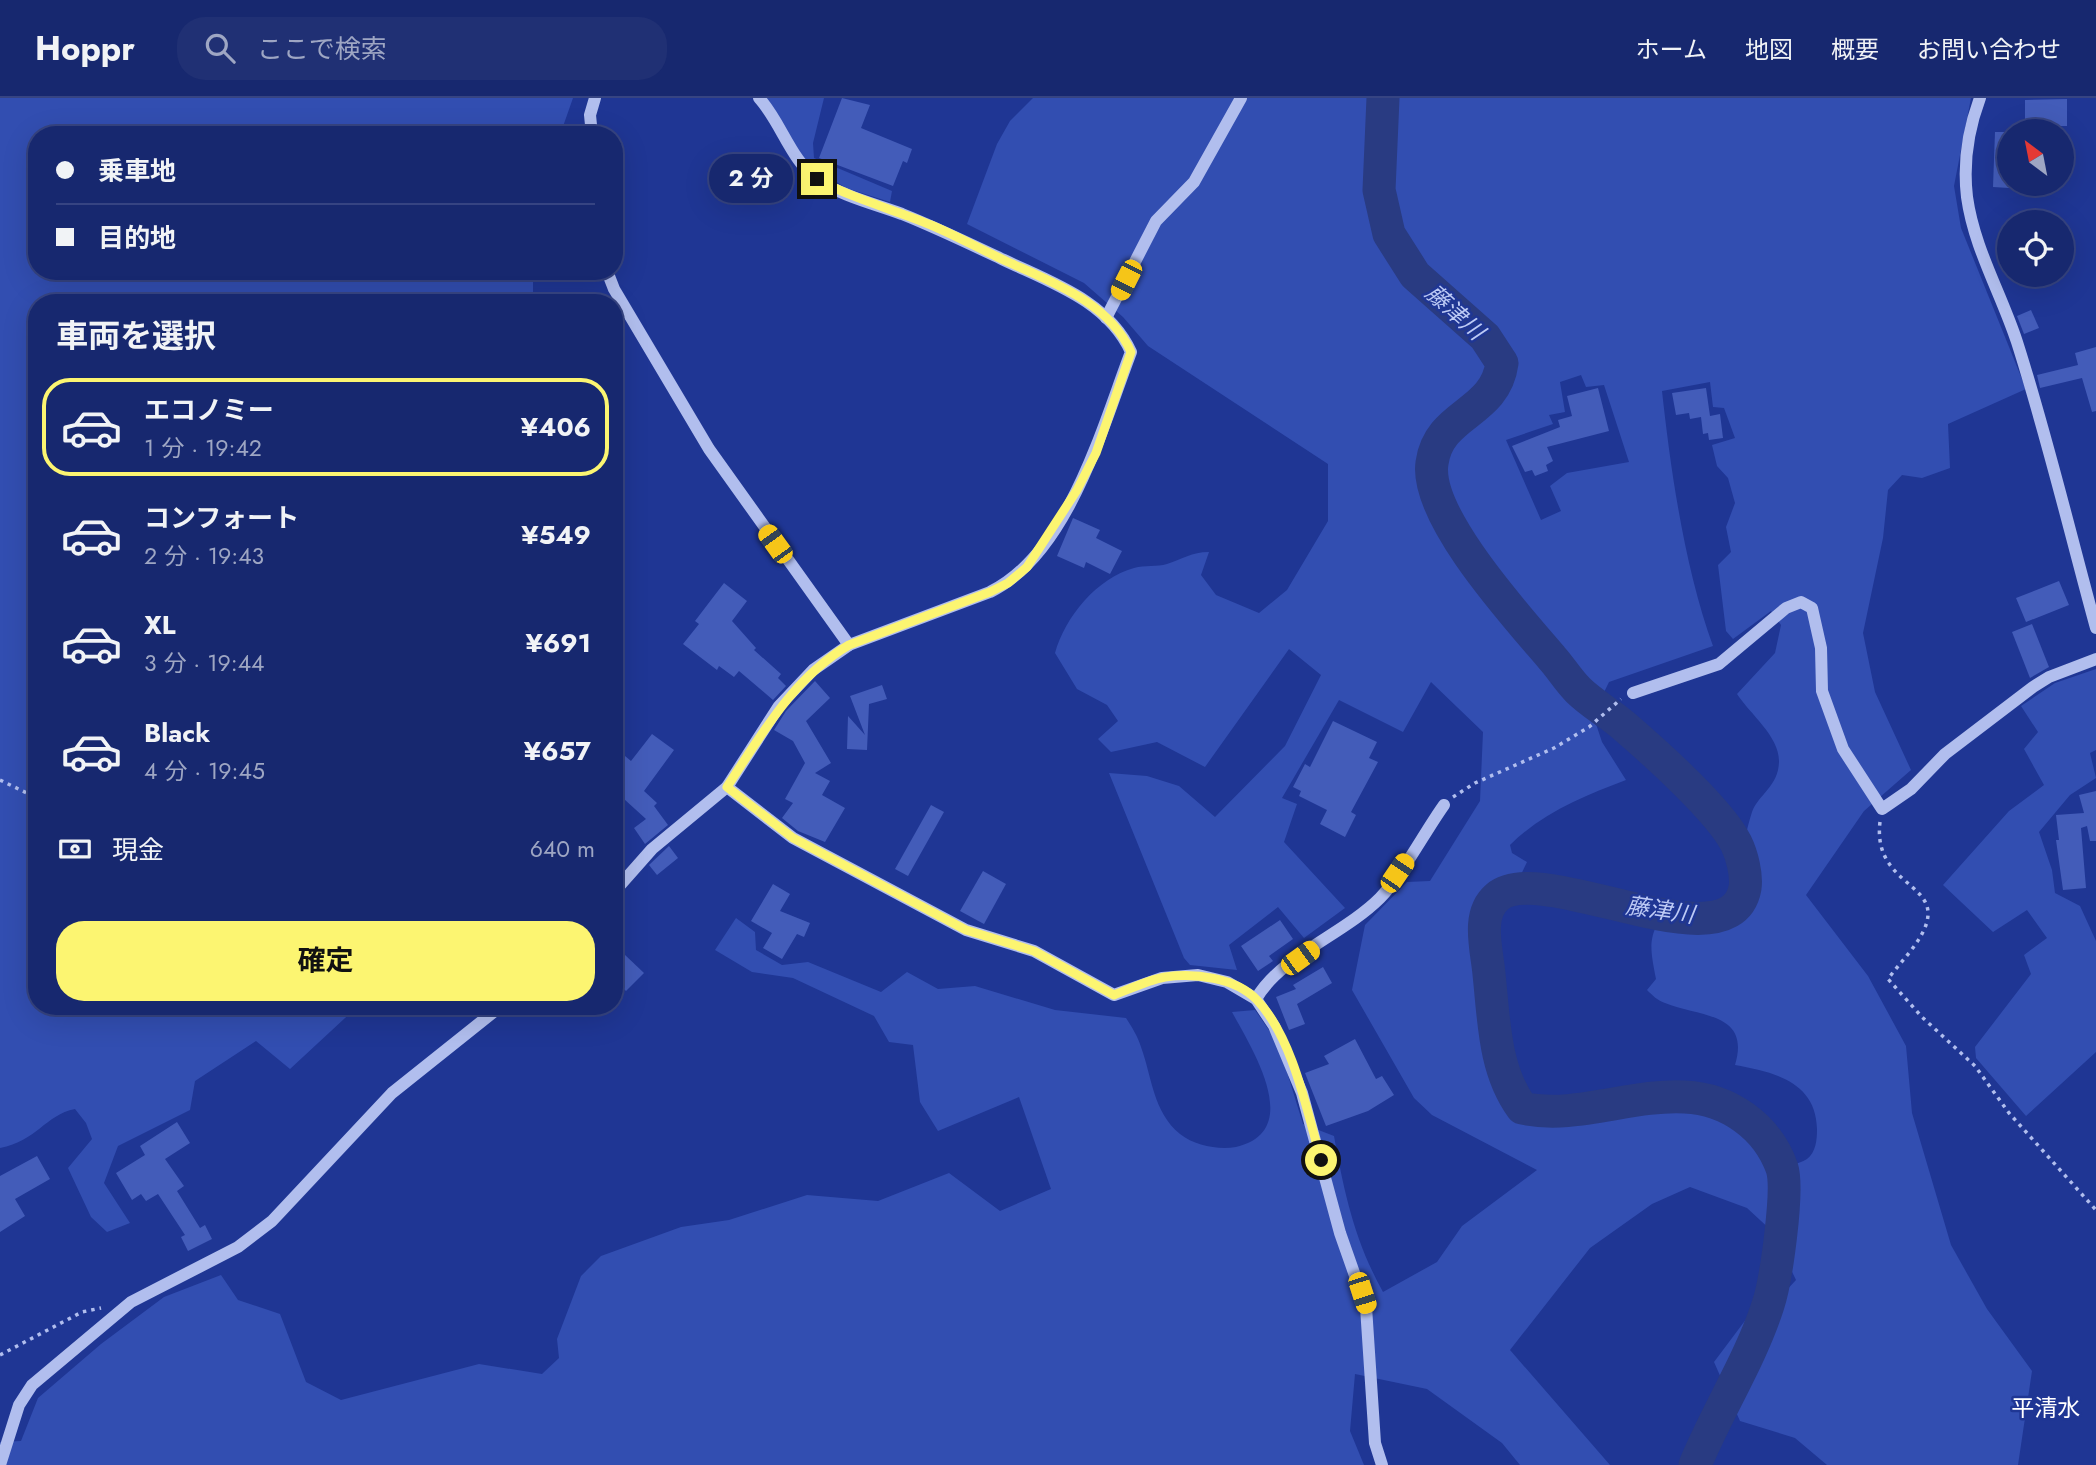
<!DOCTYPE html>
<html lang="ja">
<meta charset="utf-8">
<style>
body{margin:0;font-family:Jost,"Noto Sans JP",sans-serif;background:#203074;color:#f1f3f6;height:100vh;display:flex;flex-direction:column;font-size:26px;white-space:nowrap}
*{box-sizing:border-box;margin:0}
p{font-size:23px;color:#9ea6c3}
.icon{flex:none;width:38px;height:38px;fill:none;stroke:currentColor;stroke-width:2;stroke-linecap:round;stroke-linejoin:round}
.map{position:relative;flex:1;overflow:hidden}
.details{position:absolute;left:28px;top:196px;width:595px;height:721px;display:flex;flex-direction:column;background:#17286f;border-radius:28px;box-shadow:0 7px 28px #0002,0 0 0 2px #364482}
.details>*{flex:none}
.banner{position:absolute;left:28px;top:28px;width:595px;height:154px;border-radius:28px;box-shadow:0 7px 28px #0002,0 0 0 2px #364482;display:grid;align-content:center;height:154px;padding:0 28px;background:#17286f}
.needle{width:46px;rotate:328deg}
.fabs{position:absolute;left:1997px;top:21px;display:grid;gap:14px}
.fabs a{display:grid;place-items:center;width:77px;height:77px;border-radius:50%;background:#17286f;box-shadow:0 7px 28px #0002,0 0 0 2px #364482;font-size:35px}
.end{position:absolute;width:32px;height:32px;margin:-16px;border:9px solid #fcf571;background:#111;box-shadow:0 0 0 4px #111}
.from{border-radius:50%}
.bubble{position:absolute;height:49px;border-radius:24px;background:#17286f;box-shadow:0 7px 28px #0002,0 0 0 2px #364482;font-size:23px;font-weight:700;line-height:49px;text-align:center}
.car{position:absolute;width:21px;height:42px;margin:-21px -10px;border-radius:9px;box-shadow:0 0 5px 2px #0007;background:linear-gradient(#f5c518 24%,#345 0 40%,#f5c518 0 76%,#345 0 86%,#f5c518 0)}
.banner b{display:flex;align-items:center;gap:24px;height:66px;font-size:26px}
.banner b+b{border-top:2px solid #364482}
.banner i{width:18px;height:18px;background:#f1f3f6}
ul{padding:0;list-style:none}
li{display:flex;align-items:center;gap:21px;height:98px;margin:0 14px 10px;padding:0 14px;border:4px solid transparent;border-radius:28px}
li div{flex:1}
li b{display:block;font-size:26px}
li em{font-style:normal;font-weight:700}
li.selected{border-color:#fcf571}
li>.icon{width:63px;height:63px;stroke-width:1.5}
h2{padding:0 28px;font-size:32px;line-height:84px}
.pay{display:flex;align-items:center;gap:18px;height:77px;padding:0 28px;font-size:26px}
.pay p{margin-inline-start:auto}
.button{display:flex;gap:14px;margin-top:auto;padding:14px 28px}
.button a{flex:1;height:80px;border-radius:28px;background:#fcf571;color:#111;font-size:28px;font-weight:700;line-height:80px;text-align:center}
header{display:flex;align-items:center;gap:42px;box-sizing:border-box;height:98px;padding:0 35px;background:#17286f;border-bottom:2px solid #364482}
header strong{font-size:33px}
nav{display:flex;gap:38px;margin-inline-start:auto;font-size:24px}
.search{width:490px;height:63px;background:#203074;display:flex;align-items:center;gap:18px;box-sizing:border-box;padding:0 24px;border-radius:28px;color:#9ea6c3;font-size:26px}
.map>svg:first-child{display:block}
.green{fill:#324eb1;fill-rule:evenodd}
.lines{fill:none;stroke-linecap:round;stroke-linejoin:round}
.river{stroke:#293b82;stroke-width:33}
.building{fill:#435cb9}
.path{stroke:#b1beee;stroke-width:3.5;stroke-dasharray:3.5 5;stroke-linecap:butt}
.minor{stroke:#b1beee;stroke-width:12}
.route{stroke:#fcf571;stroke-width:9}
.labels{text-anchor:middle;dominant-baseline:central;stroke-width:5;stroke-linejoin:round;paint-order:stroke}
.water-label{font-size:23px;font-style:italic;fill:#bdcaf5;stroke:#1f3694}
.neighbourhood-label{font-size:23px;fill:#fff;stroke:#1f3694}
</style>
<header>
<strong>Hoppr</strong>
<div class="search"><svg class="icon" aria-label="search" viewBox="0 0 24 24"><circle cx="10" cy="10" r="6"/><path d="M15 15l6 6"/></svg>ここで検索</div>
<nav><a>ホーム</a><a>地図</a><a>概要</a><a>お問い合わせ</a></nav>
</header>
<div class="map">
<svg width="2096" height="1367" viewBox="0 0 2096 1367">
<rect width="100%" height="100%" fill="#1f3694"/>
<g class="green">
<path d="M 0,0 L 573,0 L 560,37 L 37,37 L 37,173 L 533,174 L 533,205 L 37,205 L 37,908 L 358,908 L 290,971 L 256,943 L 195,983 L 190,1012 L 118,1048 L 104,1085 L 130,1125 L 107,1134 L 91,1119 L 68,1070 L 92,1041 L 86,1025 L 75,1011 C 45,1017 37,1043 0,1050 Z"/>
<path d="M 764,0 L 824,0 L 813,45 L 814,60 L 892,93 L 890,104 L 846,90 L 807,65 Z"/>
<path d="M 1033,0 L 1971,0 L 1954,88 L 1961,130 L 2026,291 L 1948,326 L 1950,370 L 1922,380 L 1902,377 L 1888,392 L 1883,440 L 1863,535 L 1875,594 L 1911,672 L 1864,713 L 1806,797 L 1868,878 L 1906,948 L 1912,1015 L 1951,1147 L 1987,1211 L 2032,1273 L 2018,1367 L 1827,1367 L 1795,1340 L 1740,1323 L 1714,1264 L 1750,1216 L 1783,1196 L 1796,1182 L 1773,1134 L 1747,1110 L 1690,1089 L 1652,1106 L 1590,1150 L 1510,1252 L 1610,1367 L 1520,1367 L 1502,1345 L 1427,1291 L 1355,1276 L 1350,1333 L 1364,1367 L 0,1367 L 0,1344 L 21,1343 L 38,1300 L 101,1246 L 164,1199 L 221,1177 L 238,1202 L 280,1216 L 306,1284 L 341,1302 L 479,1266 L 542,1276 L 559,1260 L 557,1241 L 581,1178 L 601,1158 L 681,1129 L 729,1122 L 807,1097 L 878,1103 L 949,1075 L 1000,1113 L 1051,1091 L 1019,999 L 938,1033 L 920,1004 L 913,947 L 889,944 L 874,918 L 793,880 L 752,874 L 715,852 L 736,820 L 755,834 L 756,852 L 782,867 L 808,864 L 881,894 L 907,874 L 938,891 L 975,888 L 1055,912 L 1126,920 C 1132,929 1138,939 1141,949 C 1152,979 1153,1014 1180,1036 C 1195,1048 1219,1052 1236,1049 C 1305,1033 1252,951 1232,914 L 1255,912 L 1278,945 L 1303,1026 L 1334,1038 C 1344,1094 1355,1144 1383,1194 L 1437,1164 L 1462,1128 L 1537,1072 L 1432,1017 L 1414,1000 L 1352,892 L 1365,827 L 1407,784 L 1430,783 L 1480,703 L 1483,634 L 1431,584 L 1403,634 L 1339,602 L 1282,700 L 1297,706 L 1284,744 L 1345,810 L 1304,840 L 1278,809 L 1229,847 L 1237,872 L 1190,867 L 1184,860 L 1109,675 L 1147,678 L 1179,688 L 1215,719 L 1285,648 L 1321,577 L 1289,551 L 1205,669 L 1157,644 L 1111,654 L 1098,641 L 1118,623 L 1107,607 L 1077,591 L 1055,555 C 1065,519 1097,480 1134,470 C 1145,467 1157,469 1167,466 C 1183,461 1191,454 1209,454 L 1201,477 L 1216,497 L 1259,515 L 1287,492 L 1328,423 L 1328,366 L 1148,248 L 1123,219 L 1084,185 L 967,126 L 997,46 L 1010,23 ZM 1581,277 L 1586,289 L 1604,287 L 1629,364 L 1567,375 L 1550,388 L 1561,413 L 1541,422 L 1506,342 L 1553,326 L 1549,317 L 1565,314 L 1560,284 ZM 1710,284 L 1713,309 L 1724,310 L 1735,340 L 1712,347 L 1717,368 L 1728,380 L 1735,405 L 1726,429 L 1731,454 L 1718,467 L 1726,533 L 1733,541 L 1771,513 L 1781,527 L 1775,555 L 1737,596 C 1750,616 1779,638 1779,663 C 1779,688 1758,697 1752,714 C 1731,778 1757,810 1668,807 C 1648,839 1649,845 1656,881 L 1647,892 C 1652,897 1658,903 1665,905 C 1699,919 1751,914 1735,967 C 1773,974 1816,983 1817,1031 C 1817,1042 1816,1054 1807,1061 C 1797,1067 1787,1067 1777,1073 C 1768,1055 1757,1030 1739,1020 C 1689,990 1593,1014 1536,1021 C 1517,1012 1508,1002 1499,983 C 1490,965 1476,831 1482,811 C 1487,793 1502,787 1518,783 L 1527,764 L 1512,755 L 1510,747 C 1542,715 1584,698 1626,682 L 1602,644 L 1593,617 L 1609,584 L 1713,548 C 1685,471 1671,375 1662,293 Z"/>
<path d="M 2096,571 L 2096,652 L 2090,655 L 2096,680 L 2070,697 L 2039,734 L 2052,772 L 2055,795 L 2080,808 L 2096,843 L 2096,954 L 2026,1018 L 1976,960 L 1975,949 L 2031,876 L 2024,857 L 2047,840 L 2027,812 L 1993,834 L 1943,787 L 2009,713 L 2044,687 L 2024,651 L 2038,634 L 2021,608 L 2055,585 Z"/>
</g>
<g class="lines">
<path class="river" d="M 1383,0 L 1379,92 L 1389,136 L 1415,177 L 1485,239 L 1502,265 C 1495,317 1439,314 1432,365 C 1424,418 1519,521 1552,560 C 1561,570 1568,582 1578,592 C 1591,605 1609,615 1624,628 C 1653,653 1719,712 1736,745 C 1742,757 1747,777 1745,790 C 1730,871 1541,760 1497,799 C 1476,817 1487,852 1489,876 C 1494,922 1494,972 1522,1010 C 1575,1022 1630,996 1685,999 C 1728,1001 1767,1028 1782,1070 C 1789,1092 1776,1183 1768,1207 C 1750,1263 1717,1313 1695,1367"/>
</g>
<g class="building">
<path d="M 842,0 L 870,7 L 861,30 L 912,51 L 907,65 L 903,63 L 893,88 L 819,60 Z"/>
<path d="M 2067,1 L 2067,28 L 2025,28 L 2025,2 Z"/>
<path d="M 1995,34 L 2009,34 L 2009,90 L 1993,89 Z"/>
<path d="M 2031,212 L 2039,230 L 2024,236 L 2017,218 Z"/>
<path d="M 2096,249 L 2096,313 L 2092,314 L 2082,280 L 2040,290 L 2037,277 L 2078,267 L 2075,255 Z"/>
<path d="M 1598,290 L 1609,333 L 1547,349 L 1553,363 L 1546,367 L 1548,373 L 1535,378 L 1532,372 L 1525,374 L 1512,348 L 1560,329 L 1558,322 L 1572,318 L 1567,298 Z"/>
<path d="M 1706,290 L 1710,318 L 1720,316 L 1723,340 L 1709,342 L 1708,335 L 1703,336 L 1701,319 L 1690,321 L 1689,315 L 1676,317 L 1672,295 Z"/>
<path d="M 1073,420 L 1100,432 L 1096,440 L 1122,453 L 1110,476 L 1086,464 L 1084,470 L 1057,458 Z"/>
<path d="M 2059,483 L 2069,507 L 2026,524 L 2016,500 Z"/>
<path d="M 724,485 L 747,503 L 732,523 L 756,550 L 754,552 L 781,576 L 778,580 L 786,588 L 773,602 L 739,573 L 734,579 L 719,568 L 717,572 L 683,546 L 699,526 L 695,523 Z"/>
<path d="M 2032,526 L 2049,569 L 2030,580 L 2012,534 Z"/>
<path d="M 815,583 L 830,600 L 806,623 L 831,665 L 815,675 L 830,683 L 822,697 L 845,710 L 825,744 L 798,733 L 782,720 L 793,705 L 785,701 L 805,665 L 793,643 L 774,632 L 786,613 Z"/>
<path d="M 882,587 L 887,601 L 869,606 L 867,652 L 847,651 L 848,618 L 865,637 L 850,598 Z"/>
<path d="M 1333,623 L 1377,644 L 1369,660 L 1378,664 L 1351,714 L 1356,717 L 1345,739 L 1320,726 L 1327,712 L 1299,698 L 1301,693 L 1293,689 L 1305,666 L 1310,669 Z"/>
<path d="M 652,636 L 674,652 L 644,693 L 657,705 L 654,708 L 668,727 L 645,746 L 634,730 L 646,721 L 624,701 L 614,708 L 614,673 L 625,658 L 631,663 Z"/>
<path d="M 2096,693 L 2096,743 L 2090,743 L 2087,728 L 2081,730 L 2086,790 L 2063,792 L 2056,742 L 2059,742 L 2056,717 L 2084,715 L 2079,697 Z"/>
<path d="M 931,707 L 944,714 L 908,778 L 895,771 Z"/>
<path d="M 669,748 L 678,760 L 657,777 L 649,767 Z"/>
<path d="M 983,773 L 1006,786 L 984,826 L 960,813 Z"/>
<path d="M 773,786 L 790,796 L 780,813 L 810,825 L 804,839 L 797,836 L 782,861 L 763,850 L 772,835 L 751,823 Z"/>
<path d="M 1280,822 L 1293,841 L 1269,858 L 1273,863 L 1258,873 L 1241,848 Z"/>
<path d="M 624,856 L 644,875 L 626,893 L 614,881 L 614,865 Z"/>
<path d="M 1323,869 L 1332,885 L 1297,906 L 1305,926 L 1289,932 L 1276,899 L 1296,891 L 1293,887 Z"/>
<path d="M 1355,941 L 1376,981 L 1382,978 L 1394,997 L 1368,1013 L 1326,1028 L 1305,975 L 1329,966 L 1324,958 Z"/>
<path d="M 177,1024 L 190,1045 L 165,1061 L 184,1088 L 177,1093 L 200,1130 L 205,1127 L 212,1141 L 188,1153 L 181,1139 L 185,1137 L 158,1096 L 146,1103 L 141,1096 L 132,1102 L 116,1075 L 145,1057 L 140,1048 Z"/>
<path d="M 37,1058 L 50,1081 L 15,1101 L 25,1118 L 0,1134 L 0,1078 Z"/>
</g>
<g class="lines">
<g class="path">
<path d="M 0,682 L 37,700"/>
<path d="M 1453,699 L 1475,685 L 1554,650 L 1589,629 L 1621,601"/>
<path d="M 1880,724 C 1873,781 1929,785 1928,816 C 1928,838 1900,864 1888,881 L 1922,919 L 1975,968 L 2009,1015 L 2096,1112"/>
<path d="M 0,1257 L 82,1214 L 101,1210"/>
</g>
<g class="minor">
<path d="M 1980,0 C 1968,32 1963,65 1967,99 C 1974,150 2001,195 2017,244 C 2047,338 2070,435 2096,530"/>
<path d="M 592,37 L 590,17 L 595,0"/>
<path d="M 607,173 L 614,191 L 709,351 L 849,547"/>
<path d="M 1106,220 L 1156,123 L 1194,84 L 1241,0"/>
<path d="M 1633,595 L 1719,566 L 1786,510 L 1801,504 L 1812,510 L 1821,550 L 1822,593 L 1843,651 L 1882,711 L 1911,691 L 1945,656 L 2033,589 L 2049,579 L 2096,561"/>
<path d="M 727,689 L 793,740 L 966,832 L 1034,853 L 1114,897 L 1162,880 L 1198,877 L 1227,884 L 1256,901 L 1274,928 L 1302,995 L 1340,1135 L 1366,1209 L 1375,1345 L 1382,1367"/>
<path d="M 614,794 L 652,751 L 727,689 L 779,608 L 813,572 L 849,547 L 990,494 C 1068,456 1102,330 1131,254 C 1108,203 1050,184 1004,162 C 970,146 937,130 902,116 C 875,106 842,98 818,82 C 791,63 781,24 759,0"/>
<path d="M 1256,901 C 1281,858 1344,836 1380,800 C 1403,776 1424,735 1444,707"/>
<path d="M 0,1367 L 19,1307 L 32,1287 L 131,1204 L 238,1149 L 272,1123 L 392,995 L 501,908"/>
</g>
</g>
<g class="lines">
<path class="route" d="M 817,81 C 853,101 893,111 931,127 C 957,138 982,152 1008,164 C 1054,185 1109,205 1131,254 L 1096,355 L 1077,392 L 1027,469 L 1008,485 L 990,494 L 849,547 C 793,580 762,636 727,689 L 793,740 L 966,832 L 1034,853 L 1114,897 C 1130,891 1148,882 1165,879 C 1194,875 1235,879 1257,902 C 1293,940 1307,1013 1321,1062"/>
</g>
<g class="labels">
<g class="water-label">
<text transform="translate(1455 214) rotate(42)">藤津川</text>
<text transform="translate(1660 812) rotate(8)">藤津川</text>
</g>
<g class="neighbourhood-label">
<text x="2046" y="1310">平清水</text>
</g>
</g>
</svg>
<div class="fabs">
<a><svg class="needle" viewBox="-14 -14 28 28"><path d="M0-13l5 13h-10z" fill="#e53935"/><path d="M0 13l5-13h-10z" fill="#9ea6c3"/></svg></a>
<a><svg class="icon" aria-label="locate" viewBox="0 0 24 24"><circle cx="12" cy="12" r="6"/><path d="M12 2v4M12 18v4M2 12h4M18 12h4"/></svg></a>
</div>
<i class="end from" style="left:1321px;top:1062px"></i>
<i class="end" style="left:817px;top:81px"></i>
<div class="bubble" style="left:709px;top:56px;width:84px">2 分</div>
<i class="car" style="left:1126px;top:182px;rotate:207deg"></i>
<i class="car" style="left:775px;top:446px;rotate:324deg"></i>
<i class="car" style="left:1397px;top:775px;rotate:34deg"></i>
<i class="car" style="left:1300px;top:860px;rotate:54deg"></i>
<i class="car" style="left:1362px;top:1195px;rotate:162deg"></i>
<div class="banner">
<b><i class="from"></i>乗車地</b>
<b><i></i>目的地</b>
</div>
<section class="details">
<h2>車両を選択</h2>
<ul>
<li class="selected"><svg class="icon" aria-label="car" viewBox="0 0 24 24"><path d="M5 17H2v-5l4-1 3-4h7l3 4 3 1v5h-3M9 17h6M6 11h13"/><circle cx="7" cy="17" r="2"/><circle cx="17" cy="17" r="2"/></svg><div><b>エコノミー</b><p>1 分 · 19:42</p></div><em>¥406</em></li>
<li><svg class="icon" aria-label="car" viewBox="0 0 24 24"><path d="M5 17H2v-5l4-1 3-4h7l3 4 3 1v5h-3M9 17h6M6 11h13"/><circle cx="7" cy="17" r="2"/><circle cx="17" cy="17" r="2"/></svg><div><b>コンフォート</b><p>2 分 · 19:43</p></div><em>¥549</em></li>
<li><svg class="icon" aria-label="car" viewBox="0 0 24 24"><path d="M5 17H2v-5l4-1 3-4h7l3 4 3 1v5h-3M9 17h6M6 11h13"/><circle cx="7" cy="17" r="2"/><circle cx="17" cy="17" r="2"/></svg><div><b>XL</b><p>3 分 · 19:44</p></div><em>¥691</em></li>
<li><svg class="icon" aria-label="car" viewBox="0 0 24 24"><path d="M5 17H2v-5l4-1 3-4h7l3 4 3 1v5h-3M9 17h6M6 11h13"/><circle cx="7" cy="17" r="2"/><circle cx="17" cy="17" r="2"/></svg><div><b>Black</b><p>4 分 · 19:45</p></div><em>¥657</em></li>
</ul>
<div class="pay"><svg class="icon" aria-label="cash" viewBox="0 0 24 24"><path d="M3 7h18v10H3z"/><circle cx="12" cy="12" r="2"/></svg>現金<p>640 m</p></div>
<div class="button"><a>確定</a></div>
</section>
</div>
